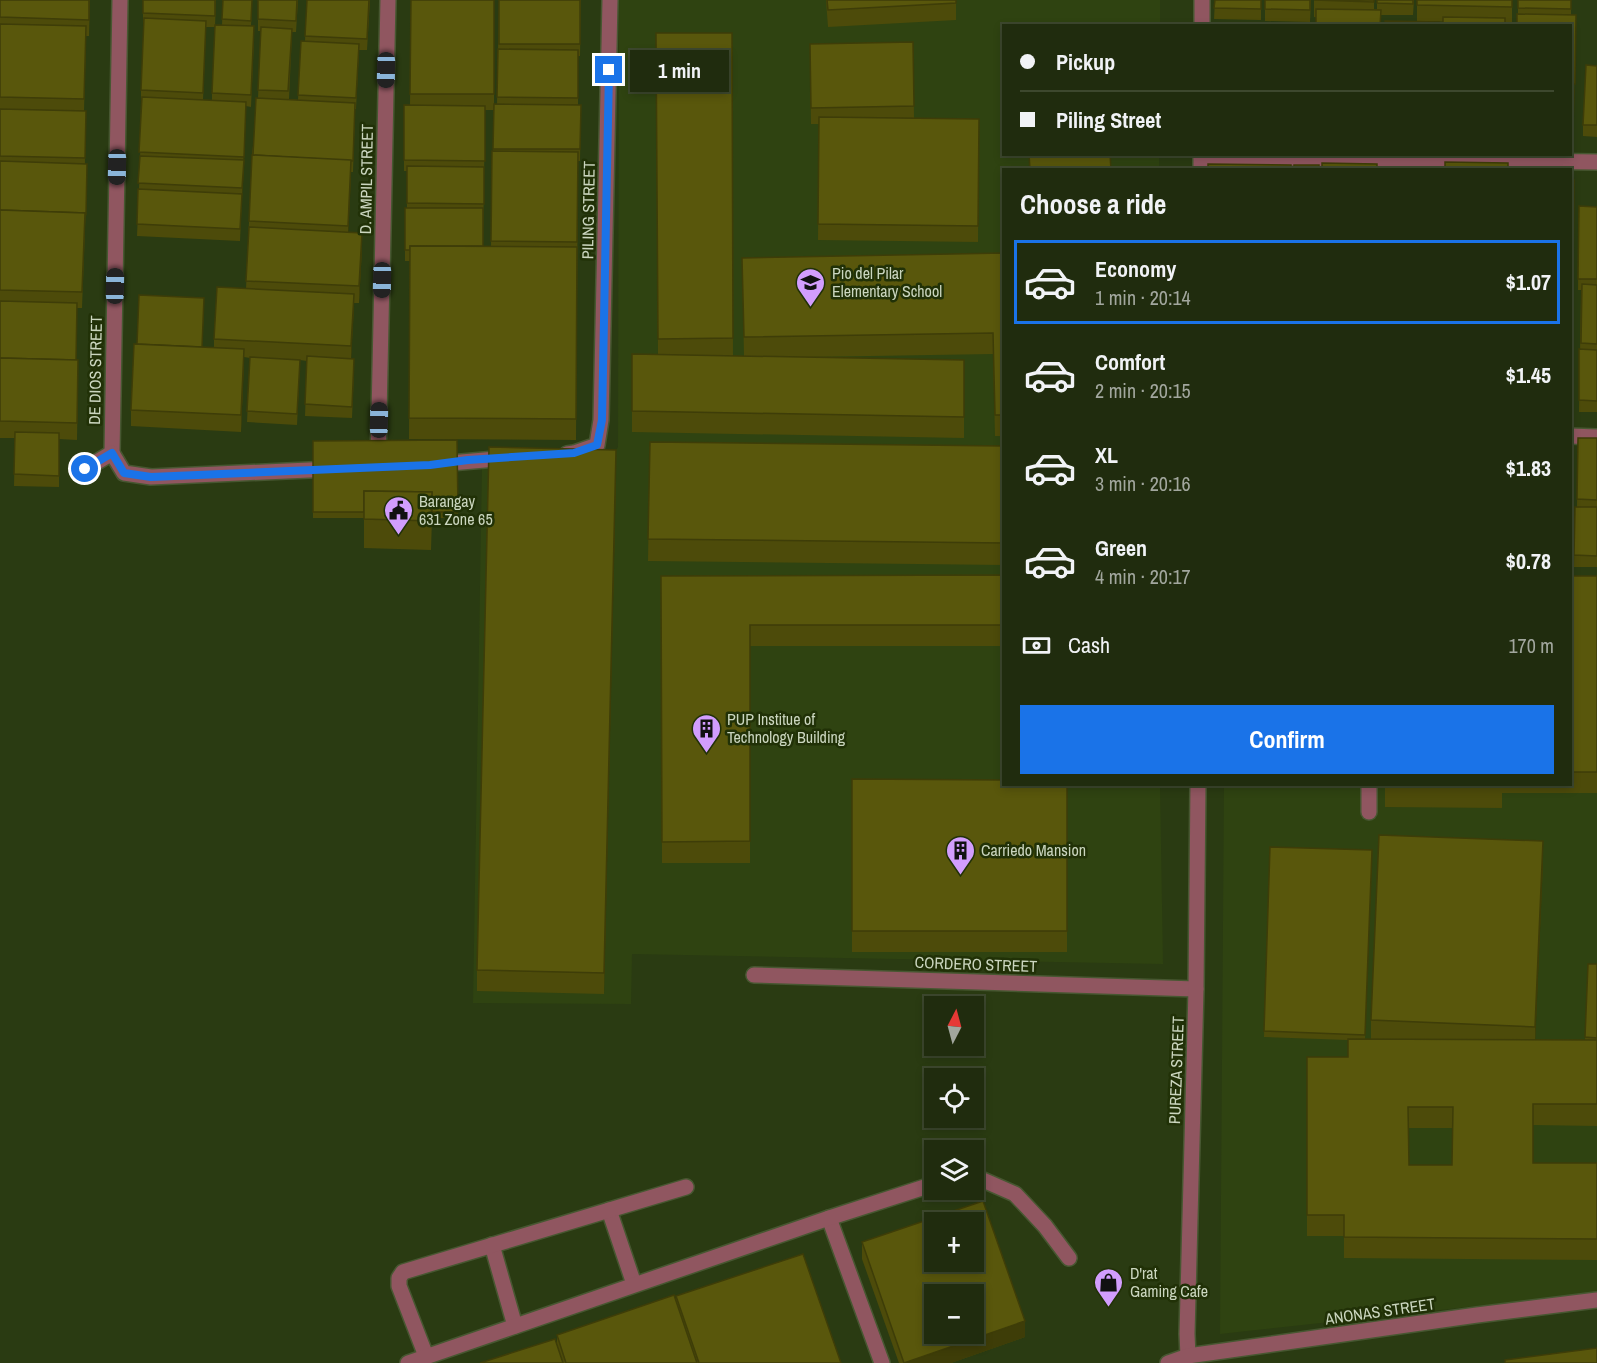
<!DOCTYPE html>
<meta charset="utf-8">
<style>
body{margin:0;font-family:"Archivo Narrow",sans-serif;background:#2d381c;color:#f1f3f6;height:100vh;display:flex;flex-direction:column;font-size:22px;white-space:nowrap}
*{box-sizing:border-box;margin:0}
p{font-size:20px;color:#a2a79e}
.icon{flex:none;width:33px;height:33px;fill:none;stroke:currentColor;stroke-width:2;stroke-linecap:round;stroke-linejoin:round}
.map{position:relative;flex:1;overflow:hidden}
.side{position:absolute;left:1002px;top:168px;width:570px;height:618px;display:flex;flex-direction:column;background:#202c0e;border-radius:0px;box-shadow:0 3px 9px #0003,0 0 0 2px #3d482e}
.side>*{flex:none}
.top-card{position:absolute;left:1002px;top:24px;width:570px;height:132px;border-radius:0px;box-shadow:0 3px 9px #0003,0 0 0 2px #3d482e;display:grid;align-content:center;height:132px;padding:0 18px;background:#202c0e}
.needle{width:39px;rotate:6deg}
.buttons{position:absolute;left:924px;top:996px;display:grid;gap:12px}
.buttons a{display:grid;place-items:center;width:60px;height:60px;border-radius:0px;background:#202c0e;box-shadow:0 3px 9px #0003,0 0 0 2px #3d482e;font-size:30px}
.end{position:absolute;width:27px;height:27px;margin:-14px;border:8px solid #1a73e8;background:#fff;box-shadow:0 0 0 3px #fff}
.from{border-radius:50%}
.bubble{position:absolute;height:42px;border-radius:0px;background:#202c0e;box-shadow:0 3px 9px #0003,0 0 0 2px #3d482e;font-size:20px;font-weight:700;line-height:42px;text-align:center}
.car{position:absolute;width:18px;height:36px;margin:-18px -9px;border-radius:8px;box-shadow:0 0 4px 2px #0007;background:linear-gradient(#222 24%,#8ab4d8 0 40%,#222 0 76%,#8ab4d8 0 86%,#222 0)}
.top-card b{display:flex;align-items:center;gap:21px;height:57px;font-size:22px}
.top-card b+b{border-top:2px solid #3d482e}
.top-card i{width:15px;height:15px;background:#f1f3f6}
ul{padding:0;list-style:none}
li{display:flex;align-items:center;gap:18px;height:84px;margin:0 12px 9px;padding:0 6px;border:3px solid transparent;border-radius:0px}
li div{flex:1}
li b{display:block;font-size:22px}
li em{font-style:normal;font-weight:700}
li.current{border-color:#1a73e8}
li>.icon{width:54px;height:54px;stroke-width:1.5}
h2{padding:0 18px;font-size:27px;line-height:72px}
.pay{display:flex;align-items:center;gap:15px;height:66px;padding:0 18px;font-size:22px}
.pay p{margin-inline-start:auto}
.action{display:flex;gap:12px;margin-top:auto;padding:12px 18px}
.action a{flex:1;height:69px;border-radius:0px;background:#1a73e8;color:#fff;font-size:24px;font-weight:700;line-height:69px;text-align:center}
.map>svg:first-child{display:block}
.built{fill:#2f4311}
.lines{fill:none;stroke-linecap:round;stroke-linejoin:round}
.service-casing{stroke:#475731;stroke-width:18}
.minor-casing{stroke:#475731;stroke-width:18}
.tertiary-casing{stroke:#475731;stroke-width:18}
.service{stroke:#905660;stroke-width:15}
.minor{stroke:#905660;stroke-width:15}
.tertiary{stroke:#905660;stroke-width:15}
.wall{fill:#4d4b0a;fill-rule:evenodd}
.shaded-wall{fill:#3e3d08}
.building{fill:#59570c;stroke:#3e3d08;stroke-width:1.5;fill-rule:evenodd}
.route{stroke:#1a73e8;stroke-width:8}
.labels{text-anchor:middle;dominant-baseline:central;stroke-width:5;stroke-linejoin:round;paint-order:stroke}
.street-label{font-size:16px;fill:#cbd6bf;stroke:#213107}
.poi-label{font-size:16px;fill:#cbd6bf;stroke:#213107;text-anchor:start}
</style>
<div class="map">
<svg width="1597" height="1363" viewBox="0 0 1597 1363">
<rect width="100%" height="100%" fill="#2a3b12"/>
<g class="built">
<path d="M 619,0 L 1160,0 L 1160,25 L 1004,26 L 1004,154 L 1159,155 L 1159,169 L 1004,170 L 1004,784 L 1160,785 L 1163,964 L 632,954 L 631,1004 L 473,1003 L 482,467 L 605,467 L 618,447 Z"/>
<path d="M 1597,588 L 1597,1293 L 1220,1334 L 1224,785 L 1570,784 Z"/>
</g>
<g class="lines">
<defs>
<path id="service" d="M 1369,812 L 1369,784"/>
<g id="minor">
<path d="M 1201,157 L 1597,162"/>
<path d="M 1570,436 L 1597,437"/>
<path d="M 112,453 L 120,0"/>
<path d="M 567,454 L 574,453 L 597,445 L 601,420 L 610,0"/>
<path d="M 378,461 L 388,0"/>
<path d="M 439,464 L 507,458"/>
<path d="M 85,469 L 112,453 L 124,473 L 151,477 L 331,469"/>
<path d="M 754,975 L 1196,989"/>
<path d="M 974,1179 L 983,1180 L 1015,1194 L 1045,1226 L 1069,1258"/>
<path d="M 609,1210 L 634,1284"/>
<path d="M 829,1218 L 882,1363"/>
<path d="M 492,1245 L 515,1326"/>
<path d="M 426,1356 L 399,1286 L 399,1278 L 403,1272 L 686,1187"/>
<path d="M 408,1363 L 829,1218 L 934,1184"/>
</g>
<g id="tertiary">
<path d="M 1202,26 L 1202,0"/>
<path d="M 1201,170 L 1201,154"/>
<path d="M 1188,1356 L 1187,1334 L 1196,989 L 1198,784"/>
<path d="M 1168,1363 L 1188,1356 L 1477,1315 L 1597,1300"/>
</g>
</defs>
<use href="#service" class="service-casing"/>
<use href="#minor" class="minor-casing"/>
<use href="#tertiary" class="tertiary-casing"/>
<use href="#service" class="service"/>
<use href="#minor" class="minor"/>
<use href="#tertiary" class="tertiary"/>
</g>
<g class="wall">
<path d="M 0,0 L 90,0 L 89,36 L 86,36 L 84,111 L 85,164 L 87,175 L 82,308 L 77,308 L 76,360 L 78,377 L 77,440 L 59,439 L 59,487 L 14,486 L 15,438 L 0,438 Z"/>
<path d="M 143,0 L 216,0 L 215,27 L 206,27 L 203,100 L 212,101 L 212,93 L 222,25 L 223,0 L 252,0 L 251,26 L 254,38 L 251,107 L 246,106 L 240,241 L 137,236 L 140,163 L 141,101 L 141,90 L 144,24 L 143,24 Z"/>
<path d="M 258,0 L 298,0 L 296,32 L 292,32 L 289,99 L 298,100 L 301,41 L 305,41 L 307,0 L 370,0 L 367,50 L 359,50 L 356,109 L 355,109 L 353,172 L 351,172 L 348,232 L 362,249 L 359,303 L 354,303 L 351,358 L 354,370 L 352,418 L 305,416 L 307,361 L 300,360 L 297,425 L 247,422 L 250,358 L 244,357 L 241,432 L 131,426 L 131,410 L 137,344 L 204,309 L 202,347 L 214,348 L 214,339 L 246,289 L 252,155 L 258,98 L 261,31 L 258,31 Z"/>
<path d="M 411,0 L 494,0 L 494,110 L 497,104 L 499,0 L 581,0 L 580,56 L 578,56 L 578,105 L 581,105 L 580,161 L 578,161 L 576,440 L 409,439 L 410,261 L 405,261 L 405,208 L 407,208 L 407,171 L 404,171 L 404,105 L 410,105 ZM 485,110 L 494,110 L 493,151 L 492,151 L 491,246 L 483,246 Z"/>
<path d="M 826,0 L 956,0 L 956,20 L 828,27 Z"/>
<path d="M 1215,0 L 1261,0 L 1261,20 L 1214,19 Z"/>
<path d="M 1265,0 L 1311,0 L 1310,22 L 1265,21 Z"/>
<path d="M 1314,0 L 1374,0 L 1374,9 L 1377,9 L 1377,0 L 1414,0 L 1413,15 L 1381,15 L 1314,17 Z"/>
<path d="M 1417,0 L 1512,0 L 1512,23 L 1417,21 Z"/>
<path d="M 1518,0 L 1571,0 L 1571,15 L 1576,15 L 1573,139 L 1570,139 L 1570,26 L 1518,14 Z"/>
<path d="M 656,33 L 732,33 L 733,356 L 744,356 L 742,258 L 1004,253 L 1004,436 L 995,436 L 993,354 L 809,357 L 964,360 L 964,438 L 632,432 L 632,354 L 658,355 Z"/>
<path d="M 913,42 L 914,118 L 979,119 L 978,242 L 818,240 L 819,124 L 811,124 L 810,44 Z"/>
<path d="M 1597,66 L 1597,137 L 1583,136 L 1583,125 Z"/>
<path d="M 1570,180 L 1574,180 L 1571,338 L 1572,338 L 1572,411 L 1570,411 Z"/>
<path d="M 1579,206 L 1597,207 L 1597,412 L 1579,412 L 1581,290 L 1578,290 Z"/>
<path d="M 1578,438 L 1597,438 L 1597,567 L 1574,567 L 1575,507 L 1577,507 Z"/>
<path d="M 457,440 L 458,518 L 432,518 L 431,550 L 364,548 L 364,518 L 313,518 L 313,441 Z"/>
<path d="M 650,442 L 1004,446 L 1004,565 L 648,561 Z"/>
<path d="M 616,471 L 604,994 L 477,991 L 477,970 Z"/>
<path d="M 1004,575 L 1004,646 L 750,646 L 750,863 L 662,863 L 661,576 Z"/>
<path d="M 1570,576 L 1597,576 L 1597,793 L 1502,793 L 1502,808 L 1385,807 L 1385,784 L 1570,784 Z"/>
<path d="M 852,779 L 1067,784 L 1067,952 L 852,952 Z"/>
<path d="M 1270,847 L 1372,850 L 1365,1039 L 1371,1039 L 1371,1020 L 1543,863 L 1535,1040 L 1585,1040 L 1588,964 L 1597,964 L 1597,1126 L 1533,1125 L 1533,1163 L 1597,1163 L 1597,1260 L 1344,1258 L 1344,1236 L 1307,1236 L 1307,1057 L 1348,1057 L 1348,1040 L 1264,1037 ZM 1408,1128 L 1453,1128 L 1452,1165 L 1409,1165 Z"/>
<path d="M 862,1242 L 1025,1337 L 951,1363 L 899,1363 L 862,1259 Z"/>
<path d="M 676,1296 L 841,1363 L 480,1363 L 557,1345 L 557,1335 L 676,1302 Z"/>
</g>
<g class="shaded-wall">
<path d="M 246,102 L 244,172 L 242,199 L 242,188 Z"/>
<path d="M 351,160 L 351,177 L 348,242 L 348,226 Z"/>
<path d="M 362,233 L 362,249 L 359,303 L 359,286 Z"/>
<path d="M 354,294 L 354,310 L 351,363 L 351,346 Z"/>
<path d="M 244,349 L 244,366 L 241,432 L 241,415 Z"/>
<path d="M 616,450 L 616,471 L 604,994 L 604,973 Z"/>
<path d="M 1543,841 L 1543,863 L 1535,1048 L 1535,1027 Z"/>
<path d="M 1025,1321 L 1025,1337 L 951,1363 L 904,1363 Z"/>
</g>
<g class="building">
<path d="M 0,0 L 89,0 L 89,20 L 0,17 Z"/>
<path d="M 143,0 L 215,0 L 215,16 L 143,13 Z"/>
<path d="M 223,0 L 252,0 L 251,21 L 222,19 Z"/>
<path d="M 258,0 L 297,0 L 296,21 L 258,19 Z"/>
<path d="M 307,0 L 369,0 L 367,39 L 305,36 Z"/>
<path d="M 411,0 L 494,0 L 494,94 L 410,94 Z"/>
<rect x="499" y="0" width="81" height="44"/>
<path d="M 827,0 L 956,0 L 956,3 L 828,10 Z"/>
<path d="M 1215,0 L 1261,0 L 1261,9 L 1214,8 Z"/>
<path d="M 1265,0 L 1310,0 L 1310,10 L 1265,9 Z"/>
<path d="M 1314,0 L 1374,0 L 1374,2 Z"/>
<path d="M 1377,0 L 1413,0 L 1413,4 L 1377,3 Z"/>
<path d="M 1417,0 L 1512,0 L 1512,7 L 1417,5 Z"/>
<path d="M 1518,0 L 1571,0 L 1571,9 L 1518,8 Z"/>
<path d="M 1316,9 L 1381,10 L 1380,26 L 1316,26 Z"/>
<path d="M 1517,14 L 1576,15 L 1575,84 L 1570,84 L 1570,26 L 1517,26 Z"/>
<path d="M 1443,17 L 1505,18 L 1505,26 L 1443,26 Z"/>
<path d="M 144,18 L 206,21 L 203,93 L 141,90 Z"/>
<path d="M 1385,21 L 1439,22 L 1439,26 L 1385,26 Z"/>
<path d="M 0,24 L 86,26 L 84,99 L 0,97 Z"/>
<path d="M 215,25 L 254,26 L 251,95 L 212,93 Z"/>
<path d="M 261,27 L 292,29 L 288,91 L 258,90 Z"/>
<path d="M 656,33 L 732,33 L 733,338 L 658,339 Z"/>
<path d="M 301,41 L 359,44 L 356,98 L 298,95 Z"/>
<path d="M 913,42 L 914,106 L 811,108 L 810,44 Z"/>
<path d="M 498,49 L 578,50 L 578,98 L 497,97 Z"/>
<path d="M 1586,65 L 1597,66 L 1597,125 L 1583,125 Z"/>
<path d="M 1570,90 L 1574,90 L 1573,127 L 1570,127 Z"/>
<path d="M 142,97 L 246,102 L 244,157 L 139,152 Z"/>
<path d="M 256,98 L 355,103 L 353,161 L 253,155 Z"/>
<path d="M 494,104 L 581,105 L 580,149 L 493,149 Z"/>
<path d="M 404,105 L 485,106 L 485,161 L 404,160 Z"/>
<path d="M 0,109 L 86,111 L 85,158 L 0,156 Z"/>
<path d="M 819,117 L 979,119 L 978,226 L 818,224 Z"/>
<path d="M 492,151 L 578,152 L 577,242 L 491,241 Z"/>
<path d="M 1029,154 L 1110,154 L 1111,170 L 1030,170 Z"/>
<path d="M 252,155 L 351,160 L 348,226 L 249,221 Z"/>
<path d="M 140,156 L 244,160 L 242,188 L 138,183 Z"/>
<path d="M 0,161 L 87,164 L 86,214 L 85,213 L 0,210 Z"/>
<path d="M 1445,162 L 1508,163 L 1508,170 L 1445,170 Z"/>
<path d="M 1322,163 L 1377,164 L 1377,170 L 1322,170 Z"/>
<path d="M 1208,164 L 1291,165 L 1291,170 L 1208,170 Z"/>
<rect x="1294" y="165" width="25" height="5"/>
<path d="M 407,166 L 484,167 L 484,204 L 407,203 Z"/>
<path d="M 1570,180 L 1574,180 L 1573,279 L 1570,279 Z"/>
<path d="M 138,189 L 242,194 L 240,229 L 137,224 Z"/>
<path d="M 1579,206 L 1597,207 L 1597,279 L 1578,279 Z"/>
<path d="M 405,208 L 483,208 L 483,246 L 410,246 L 410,250 L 405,250 Z"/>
<path d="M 0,210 L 85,213 L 82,292 L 0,290 Z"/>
<path d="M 249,227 L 362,233 L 359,286 L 246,281 Z"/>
<path d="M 410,246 L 577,247 L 576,419 L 409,418 Z"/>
<path d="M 1004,253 L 1004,415 L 995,415 L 993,333 L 744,337 L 742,258 Z"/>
<path d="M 1582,284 L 1597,285 L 1597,344 L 1581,343 Z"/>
<path d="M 1570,285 L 1572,285 L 1571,333 L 1570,333 Z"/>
<path d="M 217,287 L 354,294 L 351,346 L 214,339 Z"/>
<path d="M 139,295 L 204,298 L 202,347 L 137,344 Z"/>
<path d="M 0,301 L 77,303 L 76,360 L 0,358 Z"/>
<rect x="1570" y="338" width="2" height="62"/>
<path d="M 134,344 L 244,349 L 241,415 L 131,410 Z"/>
<path d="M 1579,349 L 1597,350 L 1597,401 L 1579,400 Z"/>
<path d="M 632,354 L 964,360 L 964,417 L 632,411 Z"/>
<path d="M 307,356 L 354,359 L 352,407 L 305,404 Z"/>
<path d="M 250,357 L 300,360 L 297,414 L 247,411 Z"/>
<path d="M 0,358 L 78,360 L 77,423 L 0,421 Z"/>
<path d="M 15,432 L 59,433 L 59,476 L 14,474 Z"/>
<path d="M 1578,438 L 1597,438 L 1597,500 L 1577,499 Z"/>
<path d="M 457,440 L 458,512 L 432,512 L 432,492 L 364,491 L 364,512 L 313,512 L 313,441 Z"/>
<path d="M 650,442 L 1004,446 L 1004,543 L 648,539 Z"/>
<path d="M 489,447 L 616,450 L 604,973 L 477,970 Z"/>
<path d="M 364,491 L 432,492 L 431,521 L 364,519 Z"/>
<path d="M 1575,507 L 1597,507 L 1597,556 L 1574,555 Z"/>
<path d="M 1004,575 L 1004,625 L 750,625 L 750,841 L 662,842 L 661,576 Z"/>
<rect x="1570" y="576" width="27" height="196"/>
<path d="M 852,779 L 1004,780 L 1004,784 L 1067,784 L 1067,931 L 852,931 Z"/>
<path d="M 1385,784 L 1502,784 L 1502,787 L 1385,786 Z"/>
<path d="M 1379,835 L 1543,841 L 1535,1027 L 1371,1020 Z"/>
<path d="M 1270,847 L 1372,850 L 1365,1035 L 1264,1031 Z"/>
<path d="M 1588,964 L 1597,964 L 1597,1038 L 1585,1037 Z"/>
<path d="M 1348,1039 L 1597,1040 L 1597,1104 L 1533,1104 L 1533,1163 L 1597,1163 L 1597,1239 L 1344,1237 L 1344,1215 L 1307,1215 L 1307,1057 L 1348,1057 ZM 1408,1107 L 1453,1107 L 1452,1165 L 1409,1165 Z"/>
<path d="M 983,1201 L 1025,1321 L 904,1363 L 862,1242 ZM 934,1222 L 974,1222 L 974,1262 L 934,1262 ZM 934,1294 L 974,1294 L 974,1334 L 934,1334 Z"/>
<path d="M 803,1254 L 841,1363 L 699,1363 L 676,1296 Z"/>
<path d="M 674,1295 L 697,1363 L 566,1363 L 557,1335 Z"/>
<path d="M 555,1339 L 563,1363 L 480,1363 Z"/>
<path d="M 1597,1348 L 1597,1363 L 1505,1363 L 1505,1360 Z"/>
</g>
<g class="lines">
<path class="route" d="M 85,469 L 112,453 L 124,473 L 151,477 L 430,465 L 468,460 L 574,453 L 597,445 L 602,420 L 609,70"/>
</g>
<defs>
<symbol id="school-pin" viewBox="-11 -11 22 30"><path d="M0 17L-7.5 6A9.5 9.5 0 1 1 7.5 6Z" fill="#d29dfd" stroke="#213107"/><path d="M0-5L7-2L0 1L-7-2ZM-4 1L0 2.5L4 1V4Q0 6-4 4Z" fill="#111"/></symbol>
<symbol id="civic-pin" viewBox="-11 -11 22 30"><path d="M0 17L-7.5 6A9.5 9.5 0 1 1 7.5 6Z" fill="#d29dfd" stroke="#213107"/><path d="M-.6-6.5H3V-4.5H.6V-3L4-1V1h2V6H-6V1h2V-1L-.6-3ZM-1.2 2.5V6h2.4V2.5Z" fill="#111"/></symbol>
<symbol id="building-pin" viewBox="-11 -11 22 30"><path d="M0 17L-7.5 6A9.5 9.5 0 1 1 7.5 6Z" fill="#d29dfd" stroke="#213107"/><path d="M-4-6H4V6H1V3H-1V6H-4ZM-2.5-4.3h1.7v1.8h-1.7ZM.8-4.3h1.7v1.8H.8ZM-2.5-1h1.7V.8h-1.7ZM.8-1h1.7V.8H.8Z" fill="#111"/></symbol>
<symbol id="shop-pin" viewBox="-11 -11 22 30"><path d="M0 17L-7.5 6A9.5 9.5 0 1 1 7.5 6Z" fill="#d29dfd" stroke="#213107"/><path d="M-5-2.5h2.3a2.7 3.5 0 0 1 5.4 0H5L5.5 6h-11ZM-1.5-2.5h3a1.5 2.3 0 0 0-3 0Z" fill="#111"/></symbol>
</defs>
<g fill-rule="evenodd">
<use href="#school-pin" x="794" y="266" width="33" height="45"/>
<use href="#civic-pin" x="382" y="494" width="33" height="45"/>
<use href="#building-pin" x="690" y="712" width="33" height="45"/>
<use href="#building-pin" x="944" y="834" width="33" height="45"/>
<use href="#shop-pin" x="1092" y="1266" width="33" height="45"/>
</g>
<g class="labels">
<g class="street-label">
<text transform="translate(366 179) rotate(-89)">D. AMPIL STREET</text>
<text transform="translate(588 210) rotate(-89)">PILING STREET</text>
<text transform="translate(95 370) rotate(-89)">DE DIOS STREET</text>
<text transform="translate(976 964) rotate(2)">CORDERO STREET</text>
<text transform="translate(1176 1070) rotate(-88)">PUREZA STREET</text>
<text transform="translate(1380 1311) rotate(-8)">ANONAS STREET</text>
</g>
<g class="poi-label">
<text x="832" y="273">Pio del Pilar<tspan x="832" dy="18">Elementary School</tspan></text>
<text x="419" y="501">Barangay<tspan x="419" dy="18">631 Zone 65</tspan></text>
<text x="727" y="719">PUP Institue of<tspan x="727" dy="18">Technology Building</tspan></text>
<text x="981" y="850">Carriedo Mansion</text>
<text x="1130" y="1273">D'rat<tspan x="1130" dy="18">Gaming Cafe</tspan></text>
</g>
</g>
</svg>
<div class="buttons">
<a><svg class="needle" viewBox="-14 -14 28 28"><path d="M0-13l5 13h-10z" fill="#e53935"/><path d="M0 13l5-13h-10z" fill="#a2a79e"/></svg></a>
<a><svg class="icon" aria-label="locate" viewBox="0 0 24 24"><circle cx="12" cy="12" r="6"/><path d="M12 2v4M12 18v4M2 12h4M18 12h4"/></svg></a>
<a><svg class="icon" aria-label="layers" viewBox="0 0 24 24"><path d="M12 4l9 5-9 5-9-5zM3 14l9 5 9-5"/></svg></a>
<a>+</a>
<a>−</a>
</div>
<i class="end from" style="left:85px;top:469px"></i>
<i class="end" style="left:609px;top:70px"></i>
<div class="bubble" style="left:630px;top:50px;width:99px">1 min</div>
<i class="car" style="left:386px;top:70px;rotate:181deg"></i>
<i class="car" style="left:117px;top:167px;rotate:181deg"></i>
<i class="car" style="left:382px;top:280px;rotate:181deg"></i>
<i class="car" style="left:115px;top:286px;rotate:1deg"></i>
<i class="car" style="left:379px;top:420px;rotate:1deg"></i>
<div class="top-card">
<b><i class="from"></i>Pickup</b>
<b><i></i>Piling Street</b>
</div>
<section class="side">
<h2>Choose a ride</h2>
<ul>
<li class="current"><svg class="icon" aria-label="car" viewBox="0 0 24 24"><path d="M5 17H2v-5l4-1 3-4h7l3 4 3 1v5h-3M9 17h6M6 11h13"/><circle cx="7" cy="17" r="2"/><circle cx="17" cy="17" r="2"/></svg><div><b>Economy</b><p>1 min · 20:14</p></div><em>$1.07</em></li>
<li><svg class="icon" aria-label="car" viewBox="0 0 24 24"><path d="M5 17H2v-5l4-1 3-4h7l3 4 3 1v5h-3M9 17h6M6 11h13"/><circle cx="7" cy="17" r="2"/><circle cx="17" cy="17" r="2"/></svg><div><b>Comfort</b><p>2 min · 20:15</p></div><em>$1.45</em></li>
<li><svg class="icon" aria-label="car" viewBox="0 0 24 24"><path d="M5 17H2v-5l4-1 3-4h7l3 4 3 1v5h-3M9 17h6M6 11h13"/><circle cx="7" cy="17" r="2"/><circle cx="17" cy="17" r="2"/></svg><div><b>XL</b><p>3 min · 20:16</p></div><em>$1.83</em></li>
<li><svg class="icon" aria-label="car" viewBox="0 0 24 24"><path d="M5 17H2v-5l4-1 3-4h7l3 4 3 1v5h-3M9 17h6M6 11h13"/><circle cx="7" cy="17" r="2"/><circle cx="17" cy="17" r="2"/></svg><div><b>Green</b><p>4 min · 20:17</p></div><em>$0.78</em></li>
</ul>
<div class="pay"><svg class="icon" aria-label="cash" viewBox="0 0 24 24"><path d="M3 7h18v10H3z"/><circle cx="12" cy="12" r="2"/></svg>Cash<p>170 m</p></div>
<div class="action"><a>Confirm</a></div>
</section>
</div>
